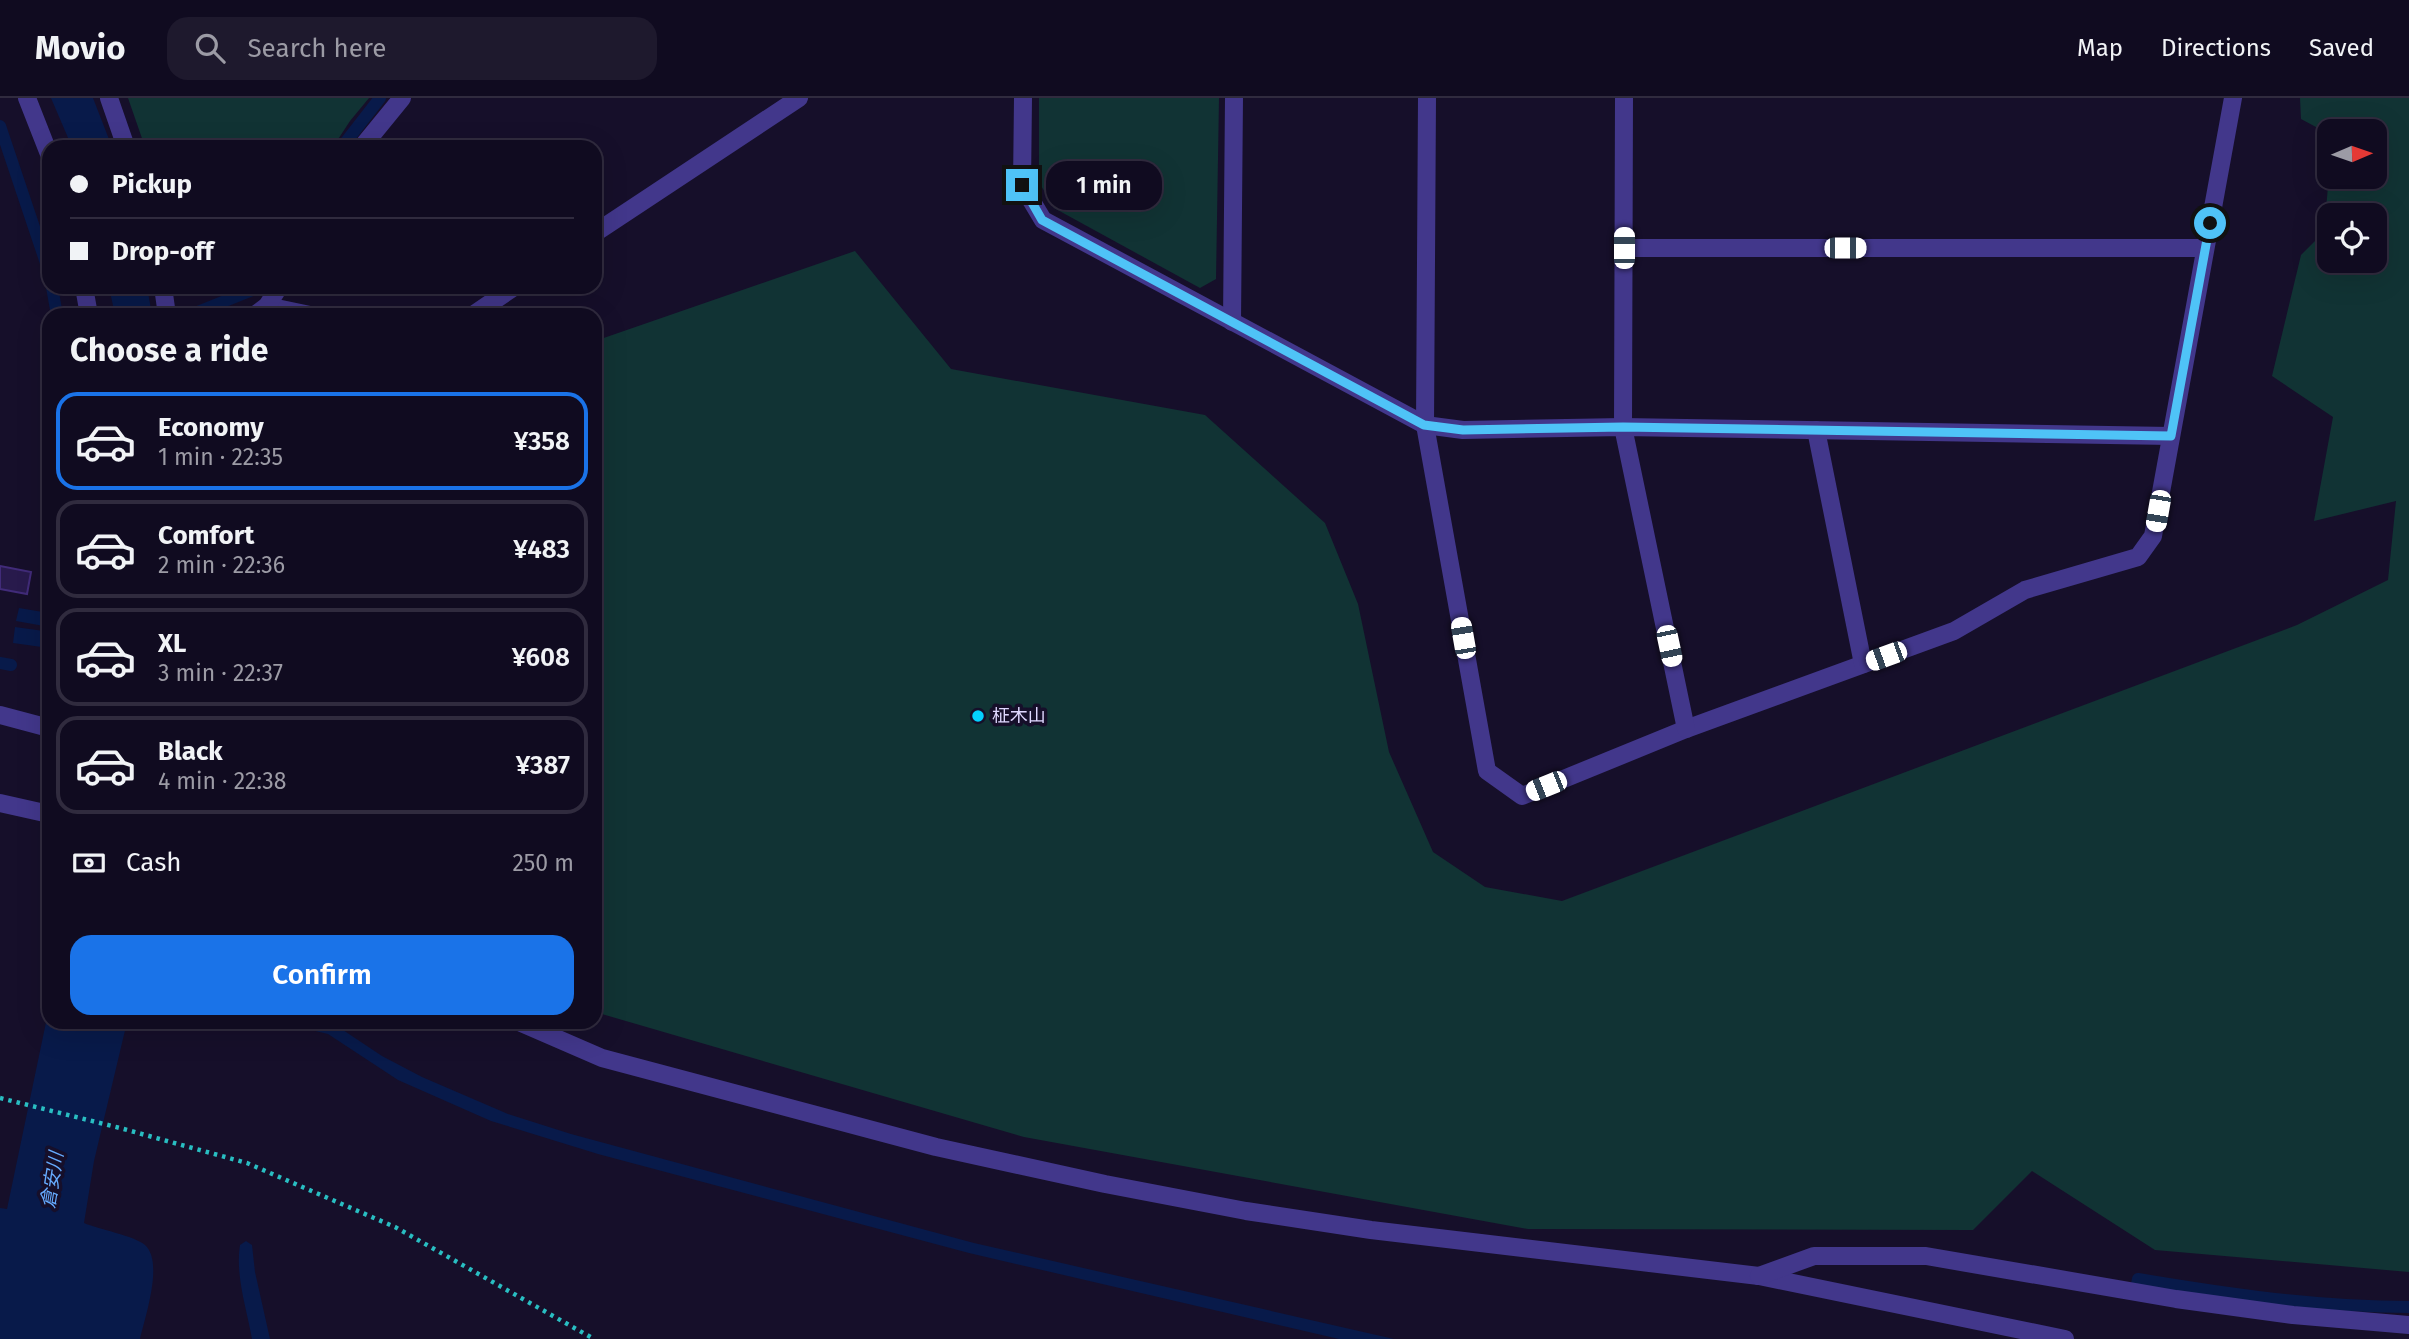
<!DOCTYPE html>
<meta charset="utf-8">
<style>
body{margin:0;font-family:"Fira Sans","Noto Sans JP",sans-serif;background:#1e192d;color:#f1f3f6;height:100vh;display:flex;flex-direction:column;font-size:26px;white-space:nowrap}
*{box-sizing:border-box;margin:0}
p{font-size:23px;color:#9c9ba5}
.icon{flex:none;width:38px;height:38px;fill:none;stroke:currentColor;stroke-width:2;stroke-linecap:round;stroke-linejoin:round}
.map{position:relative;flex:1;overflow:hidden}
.details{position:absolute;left:42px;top:210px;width:560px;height:721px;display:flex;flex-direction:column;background:#100b20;border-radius:21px;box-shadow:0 7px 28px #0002,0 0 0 2px #302b3e}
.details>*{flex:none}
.hud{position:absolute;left:42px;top:42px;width:560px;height:154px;border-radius:21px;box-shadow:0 7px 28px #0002,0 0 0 2px #302b3e;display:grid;align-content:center;height:154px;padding:0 28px;background:#100b20}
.needle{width:46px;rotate:88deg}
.tools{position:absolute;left:2317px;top:21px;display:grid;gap:14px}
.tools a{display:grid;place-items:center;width:70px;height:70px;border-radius:14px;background:#100b20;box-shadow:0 7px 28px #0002,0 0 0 2px #302b3e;font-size:35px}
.end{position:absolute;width:32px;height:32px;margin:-16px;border:9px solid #4fc3f7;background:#111;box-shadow:0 0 0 4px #111}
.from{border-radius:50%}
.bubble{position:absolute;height:49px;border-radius:21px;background:#100b20;box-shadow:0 7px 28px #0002,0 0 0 2px #302b3e;font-size:23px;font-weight:600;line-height:49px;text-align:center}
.car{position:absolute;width:21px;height:42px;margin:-21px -10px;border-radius:9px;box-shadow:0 0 5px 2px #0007;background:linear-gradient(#fff 24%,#345 0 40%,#fff 0 76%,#345 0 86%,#fff 0)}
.hud b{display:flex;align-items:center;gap:24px;height:66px;font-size:26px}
.hud b+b{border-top:2px solid #302b3e}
.hud i{width:18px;height:18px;background:#f1f3f6}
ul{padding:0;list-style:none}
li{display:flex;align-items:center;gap:21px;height:98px;margin:0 14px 10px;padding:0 14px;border:4px solid #302b3e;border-radius:21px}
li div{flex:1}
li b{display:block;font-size:26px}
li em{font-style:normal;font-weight:600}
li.selected{border-color:#1a73e8}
li>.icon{width:63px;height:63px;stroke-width:1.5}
h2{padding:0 28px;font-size:32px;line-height:84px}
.pay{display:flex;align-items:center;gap:18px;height:77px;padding:0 28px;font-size:26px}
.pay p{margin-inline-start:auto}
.action{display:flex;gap:14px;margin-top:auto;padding:14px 28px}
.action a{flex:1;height:80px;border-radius:21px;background:#1a73e8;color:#fff;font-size:28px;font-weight:600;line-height:80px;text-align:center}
header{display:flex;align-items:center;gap:42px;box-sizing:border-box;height:98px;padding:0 35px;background:#100b20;border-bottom:2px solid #302b3e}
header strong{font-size:33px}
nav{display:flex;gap:38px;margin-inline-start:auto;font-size:24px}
.search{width:490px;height:63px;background:#1e192d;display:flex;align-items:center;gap:18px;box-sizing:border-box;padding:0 24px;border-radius:21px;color:#9c9ba5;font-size:26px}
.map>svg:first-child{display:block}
.green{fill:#113334;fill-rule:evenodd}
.water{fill:#081a4a}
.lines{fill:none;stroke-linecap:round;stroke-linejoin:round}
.stream{stroke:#081a4a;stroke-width:12}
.building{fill:#281a4c;stroke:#412b79;stroke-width:2}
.path{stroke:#29bec2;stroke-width:4.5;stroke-dasharray:3.5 5;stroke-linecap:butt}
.minor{stroke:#42378b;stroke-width:18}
.route{stroke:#4fc3f7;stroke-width:9}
.poi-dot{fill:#04d1ff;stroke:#160f2a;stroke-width:2.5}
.labels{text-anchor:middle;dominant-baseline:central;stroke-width:7;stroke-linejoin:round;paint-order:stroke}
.poi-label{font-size:18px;fill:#dfd8ff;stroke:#160f2a;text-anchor:start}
.water-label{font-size:19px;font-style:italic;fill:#66abff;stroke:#160f2a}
</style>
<header>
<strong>Movio</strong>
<div class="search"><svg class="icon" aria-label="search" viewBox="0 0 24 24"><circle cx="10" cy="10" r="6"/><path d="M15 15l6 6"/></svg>Search here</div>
<nav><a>Map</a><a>Directions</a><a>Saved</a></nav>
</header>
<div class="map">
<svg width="2409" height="1241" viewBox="0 0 2409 1241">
<rect width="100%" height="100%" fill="#160f2a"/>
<g class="green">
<path d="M 128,0 L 369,0 L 350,23 L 333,49 L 145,49 Z"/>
<path d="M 1039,0 L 1219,0 L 1216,181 L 1200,190 L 1054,110 L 1039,84 Z"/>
<path d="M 2300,0 L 2409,0 L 2409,1174 L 2155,1152 L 2032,1073 L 1973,1132 L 1528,1131 L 1024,1039 L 595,914 L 595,243 L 855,153 L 951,271 L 1205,317 L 1325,425 L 1358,506 L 1389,654 L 1433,754 L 1485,789 L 1562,803 L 2297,527 L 2388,482 L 2396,403 L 2314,423 L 2333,319 L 2272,278 L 2301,157 L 2324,134 L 2329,77 L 2329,79 L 2375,79 L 2375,33 L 2329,33 L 2329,36 L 2301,21 ZM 2329,117 L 2375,117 L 2375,163 L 2329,163 Z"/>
</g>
<g class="water">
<path d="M 51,0 L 93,0 L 112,49 L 72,49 Z"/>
<path d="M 109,189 L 147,189 L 152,217 L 115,217 Z"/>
<path d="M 19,510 L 49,515 L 49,550 L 13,545 L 15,529 L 44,533 L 44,528 L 16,523 Z"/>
<path d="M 49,910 L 49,924 L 127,924 L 94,1063 L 84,1125 C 98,1131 135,1138 145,1147 C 164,1164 145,1219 140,1241 L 0,1241 L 0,1110 L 7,1111 Z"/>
<path d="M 278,924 L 334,926 L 382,958 L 422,979 L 508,1016 L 571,1036 L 974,1145 L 1394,1241 L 1339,1241 L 969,1155 L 598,1056 L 491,1023 L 398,982 L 328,936 Z"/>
<path d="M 246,1143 L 252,1147 L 255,1174 L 270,1241 L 252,1241 C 247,1212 235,1177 240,1147 Z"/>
</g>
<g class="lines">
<g class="stream">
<path d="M 0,28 L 49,174"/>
<path d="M 342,49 L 380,0"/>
<path d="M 52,189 L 57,217"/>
<path d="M 190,217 L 250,193 L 254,189"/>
<path d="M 0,565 L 11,567"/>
<path d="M 2137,1186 L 2138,1181 C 2227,1196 2318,1209 2409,1209"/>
</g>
</g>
<path class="building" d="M 0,468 L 31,474 L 27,496 L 0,491 Z"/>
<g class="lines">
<path class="path" d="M 0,1000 L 120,1030 L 247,1065 L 395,1129 L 594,1241"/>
<g class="minor">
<path d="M 27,0 L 49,56"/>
<path d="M 109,0 L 126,49"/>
<path d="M 1023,0 L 1022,87 L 1043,122 L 1425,327 L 1463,332 L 1623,329 L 2171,338"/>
<path d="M 1427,0 L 1425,327 L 1487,673 L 1522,698 L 1686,631 L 1954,533 L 2025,492 L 2138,459 L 2153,438 L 2233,0"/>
<path d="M 1624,0 L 1623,329 L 1686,631"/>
<path d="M 362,49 L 402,0"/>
<path d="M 595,135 L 799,0"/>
<path d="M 1624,150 L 2205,150"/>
<path d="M 84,189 L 89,217"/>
<path d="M 163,189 L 167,217"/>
<path d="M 267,208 L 310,217"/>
<path d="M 255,217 L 267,208 L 279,189"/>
<path d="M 473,217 L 514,189"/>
<path d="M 1232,224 L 1234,0"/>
<path d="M 1816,332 L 1863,566"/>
<path d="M 0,617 L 49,630"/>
<path d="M 0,705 L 49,716"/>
<path d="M 519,924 L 602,960 L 936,1049 L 1105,1086 L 1246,1113 L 1371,1132 L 1759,1178 L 2065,1241"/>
<path d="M 1759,1178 L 1814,1158 L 1926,1158 L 2176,1201 L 2293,1217 L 2409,1227"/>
</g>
</g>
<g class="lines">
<path class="route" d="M 1022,87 L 1042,122 L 1424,327 L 1463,332 L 1623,329 L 2171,338 L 2210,125"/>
</g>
<circle class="poi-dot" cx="978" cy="618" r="7"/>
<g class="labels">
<g class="poi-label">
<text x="992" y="618">柾木山</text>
</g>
<g class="water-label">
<text transform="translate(52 1082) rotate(-81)">倉安川</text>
</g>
</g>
</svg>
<div class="tools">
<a><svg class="needle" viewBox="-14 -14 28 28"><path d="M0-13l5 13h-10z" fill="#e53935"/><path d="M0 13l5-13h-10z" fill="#9c9ba5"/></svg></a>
<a><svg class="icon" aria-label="locate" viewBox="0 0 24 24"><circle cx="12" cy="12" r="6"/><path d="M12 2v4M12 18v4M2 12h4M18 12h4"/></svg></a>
</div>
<i class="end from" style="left:2210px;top:125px"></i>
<i class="end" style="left:1022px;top:87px"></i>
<div class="bubble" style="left:1046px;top:63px;width:116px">1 min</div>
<i class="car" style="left:1624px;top:150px;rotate:0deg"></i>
<i class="car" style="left:1845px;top:150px;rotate:90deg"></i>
<i class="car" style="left:2158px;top:413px;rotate:190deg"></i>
<i class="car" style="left:1463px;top:540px;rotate:350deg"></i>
<i class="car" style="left:1669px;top:548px;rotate:168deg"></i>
<i class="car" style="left:1886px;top:558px;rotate:250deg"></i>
<i class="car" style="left:1546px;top:688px;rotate:248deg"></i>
<div class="hud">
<b><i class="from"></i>Pickup</b>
<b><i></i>Drop-off</b>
</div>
<section class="details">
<h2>Choose a ride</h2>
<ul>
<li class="selected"><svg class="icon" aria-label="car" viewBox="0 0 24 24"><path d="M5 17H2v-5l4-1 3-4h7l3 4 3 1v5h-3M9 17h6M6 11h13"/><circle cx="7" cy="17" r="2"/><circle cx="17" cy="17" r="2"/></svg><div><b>Economy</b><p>1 min · 22:35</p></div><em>¥358</em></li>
<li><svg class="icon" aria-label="car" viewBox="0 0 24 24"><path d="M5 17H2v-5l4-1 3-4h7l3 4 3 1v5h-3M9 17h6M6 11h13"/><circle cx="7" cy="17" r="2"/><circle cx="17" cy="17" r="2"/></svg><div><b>Comfort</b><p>2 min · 22:36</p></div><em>¥483</em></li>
<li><svg class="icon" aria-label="car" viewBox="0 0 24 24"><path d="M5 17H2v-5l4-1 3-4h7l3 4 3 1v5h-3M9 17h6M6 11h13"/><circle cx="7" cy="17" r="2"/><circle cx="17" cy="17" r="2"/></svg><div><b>XL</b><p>3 min · 22:37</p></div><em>¥608</em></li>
<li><svg class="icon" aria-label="car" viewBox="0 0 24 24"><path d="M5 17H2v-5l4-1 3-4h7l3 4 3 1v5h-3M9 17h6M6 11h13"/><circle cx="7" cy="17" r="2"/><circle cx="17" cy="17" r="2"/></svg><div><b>Black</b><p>4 min · 22:38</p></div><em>¥387</em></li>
</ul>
<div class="pay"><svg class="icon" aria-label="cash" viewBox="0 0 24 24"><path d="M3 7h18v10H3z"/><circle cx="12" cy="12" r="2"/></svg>Cash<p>250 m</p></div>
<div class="action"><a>Confirm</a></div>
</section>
</div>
